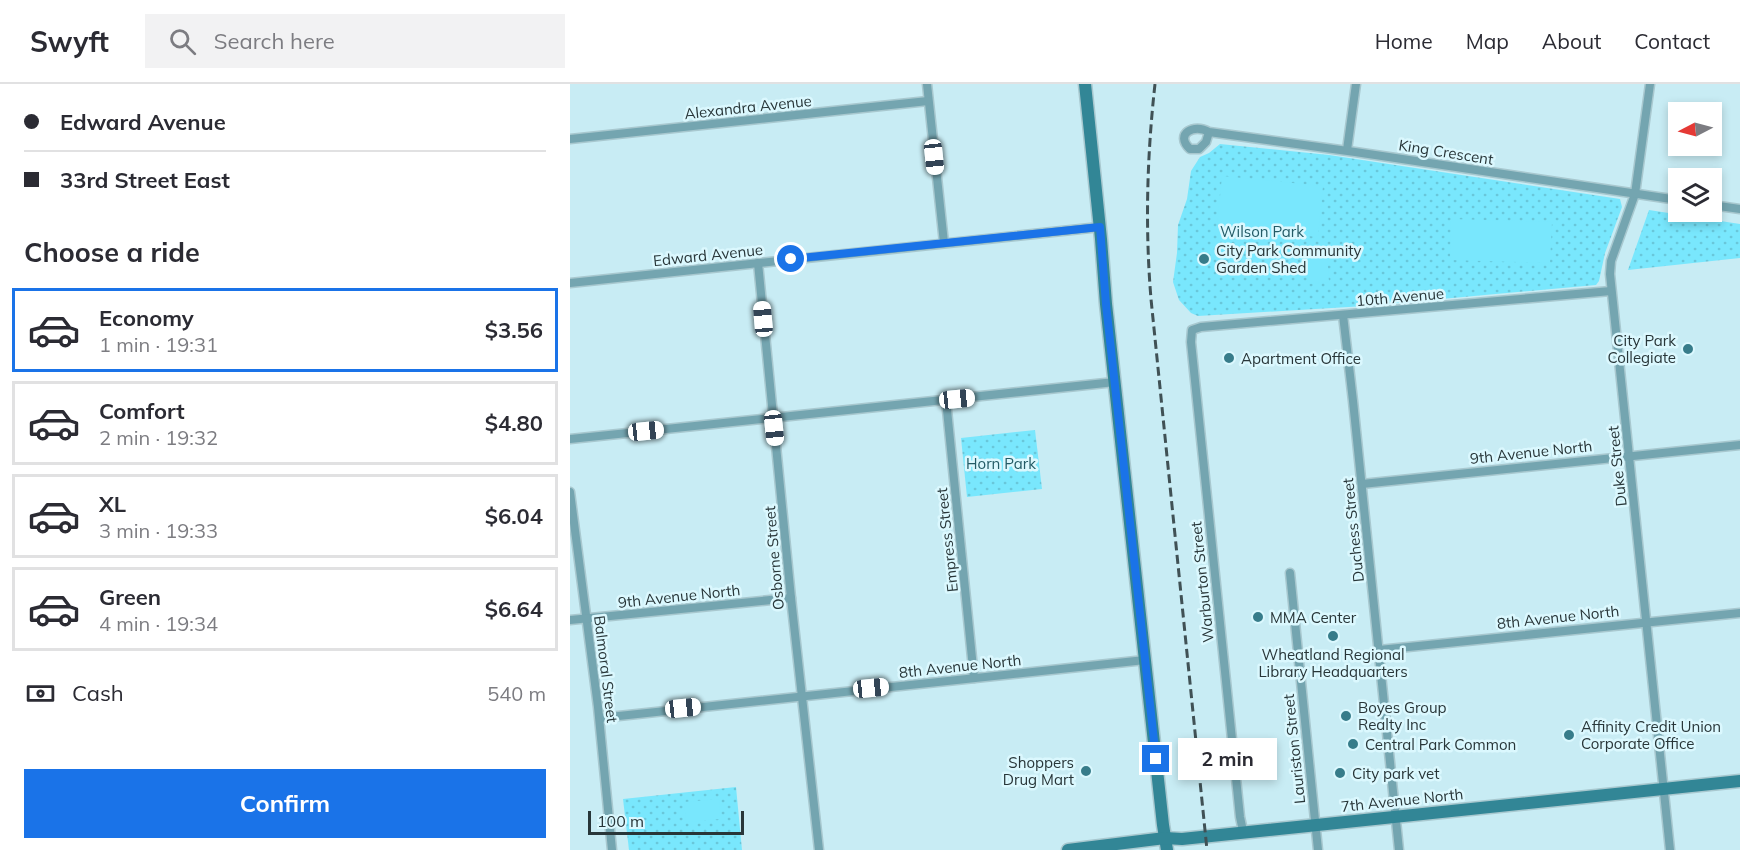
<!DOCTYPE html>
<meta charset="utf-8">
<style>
body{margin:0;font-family:Mulish,sans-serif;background:#f2f2f3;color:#2b2b33;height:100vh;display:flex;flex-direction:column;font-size:22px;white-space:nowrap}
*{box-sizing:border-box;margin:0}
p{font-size:20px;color:#7c7c81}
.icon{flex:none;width:33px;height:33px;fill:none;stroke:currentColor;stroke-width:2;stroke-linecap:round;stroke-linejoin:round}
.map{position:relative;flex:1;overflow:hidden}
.details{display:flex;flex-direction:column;background:#fff;width:570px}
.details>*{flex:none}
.hud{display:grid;align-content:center;height:132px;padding:0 24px;background:#fff}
.needle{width:39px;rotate:264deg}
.fabs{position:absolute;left:1098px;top:18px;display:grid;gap:12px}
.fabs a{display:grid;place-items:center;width:54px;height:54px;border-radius:0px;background:#fff;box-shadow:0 3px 9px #0003;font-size:30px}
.scale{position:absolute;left:18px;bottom:15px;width:156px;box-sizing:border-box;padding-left:6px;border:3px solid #283639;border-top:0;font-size:16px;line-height:21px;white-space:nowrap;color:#283639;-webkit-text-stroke:4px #dbf8fe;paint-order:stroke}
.end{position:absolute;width:27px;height:27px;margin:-14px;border:8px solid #1a73e8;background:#fff;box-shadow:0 0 0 3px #fff}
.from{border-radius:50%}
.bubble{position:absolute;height:42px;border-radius:0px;background:#fff;box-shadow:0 3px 9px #0003;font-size:20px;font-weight:700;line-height:42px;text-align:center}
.car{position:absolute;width:18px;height:36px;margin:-18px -9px;border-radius:8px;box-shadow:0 0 4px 2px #0007;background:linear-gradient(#fff 24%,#345 0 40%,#fff 0 76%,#345 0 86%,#fff 0)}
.hud b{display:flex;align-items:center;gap:21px;height:57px;font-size:22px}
.hud b+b{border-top:2px solid #e1e1e2}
.hud i{width:15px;height:15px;background:#2b2b33}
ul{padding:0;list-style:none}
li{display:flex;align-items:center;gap:18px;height:84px;margin:0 12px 9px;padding:0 12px;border:3px solid #e1e1e2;border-radius:0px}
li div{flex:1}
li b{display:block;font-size:22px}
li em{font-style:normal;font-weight:700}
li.active{border-color:#1a73e8}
li>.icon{width:54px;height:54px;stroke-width:1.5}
h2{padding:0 24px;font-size:27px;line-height:72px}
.pay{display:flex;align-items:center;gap:15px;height:66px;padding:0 24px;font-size:22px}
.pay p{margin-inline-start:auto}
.cta{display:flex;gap:12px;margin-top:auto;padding:12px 24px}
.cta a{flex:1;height:69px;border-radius:0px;background:#1a73e8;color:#fff;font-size:24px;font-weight:700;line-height:69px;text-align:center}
header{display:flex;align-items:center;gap:36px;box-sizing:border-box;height:84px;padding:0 30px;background:#fff;border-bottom:2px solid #e1e1e2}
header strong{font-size:28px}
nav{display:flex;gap:33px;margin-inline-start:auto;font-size:21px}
.search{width:420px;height:54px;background:#f2f2f3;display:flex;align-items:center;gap:15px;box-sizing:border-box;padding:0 21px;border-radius:0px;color:#7c7c81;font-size:22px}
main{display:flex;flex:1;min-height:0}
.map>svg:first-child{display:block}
.park{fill:url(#park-dots)}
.pitch{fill:#79e7fd}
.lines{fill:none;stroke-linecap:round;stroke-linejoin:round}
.street-casing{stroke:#a8c8cf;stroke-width:11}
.secondary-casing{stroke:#a8c8cf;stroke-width:15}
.street{stroke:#74a5b0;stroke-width:8}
.secondary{stroke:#328696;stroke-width:12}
.rail{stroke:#405155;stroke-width:3;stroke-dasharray:9 4.5;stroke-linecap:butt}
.route{stroke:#1a73e8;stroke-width:8}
.poi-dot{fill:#377c8a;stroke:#dbf8fe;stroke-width:2}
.labels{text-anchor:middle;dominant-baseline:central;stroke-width:5;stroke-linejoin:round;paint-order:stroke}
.street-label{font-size:15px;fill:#283639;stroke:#dbf8fe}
.park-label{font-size:15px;fill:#235b66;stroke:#dbf8fe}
.poi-label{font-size:15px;fill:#283639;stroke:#dbf8fe;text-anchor:start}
</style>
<header>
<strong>Swyft</strong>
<div class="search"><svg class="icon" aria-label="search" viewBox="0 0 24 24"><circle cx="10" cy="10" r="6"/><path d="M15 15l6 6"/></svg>Search here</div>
<nav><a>Home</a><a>Map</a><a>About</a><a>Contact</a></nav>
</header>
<main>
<section class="details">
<div class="hud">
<b><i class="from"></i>Edward Avenue</b>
<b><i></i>33rd Street East</b>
</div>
<h2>Choose a ride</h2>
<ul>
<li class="active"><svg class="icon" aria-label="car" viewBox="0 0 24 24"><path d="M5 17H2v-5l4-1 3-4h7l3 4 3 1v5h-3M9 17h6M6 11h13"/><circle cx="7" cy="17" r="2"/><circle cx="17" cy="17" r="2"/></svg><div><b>Economy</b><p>1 min · 19:31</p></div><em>$3.56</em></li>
<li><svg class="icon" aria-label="car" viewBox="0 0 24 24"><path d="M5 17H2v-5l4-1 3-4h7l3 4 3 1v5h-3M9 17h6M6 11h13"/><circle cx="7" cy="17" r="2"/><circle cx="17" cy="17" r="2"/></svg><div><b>Comfort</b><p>2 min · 19:32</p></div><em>$4.80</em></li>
<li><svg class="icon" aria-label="car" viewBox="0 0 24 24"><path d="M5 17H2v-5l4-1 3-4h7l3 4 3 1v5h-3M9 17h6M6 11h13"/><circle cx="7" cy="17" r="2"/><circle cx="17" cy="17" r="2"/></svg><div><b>XL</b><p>3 min · 19:33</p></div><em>$6.04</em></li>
<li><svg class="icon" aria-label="car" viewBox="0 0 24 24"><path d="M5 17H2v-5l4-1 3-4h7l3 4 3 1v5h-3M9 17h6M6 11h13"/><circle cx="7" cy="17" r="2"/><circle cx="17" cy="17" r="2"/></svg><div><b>Green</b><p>4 min · 19:34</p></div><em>$6.64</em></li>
</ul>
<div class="pay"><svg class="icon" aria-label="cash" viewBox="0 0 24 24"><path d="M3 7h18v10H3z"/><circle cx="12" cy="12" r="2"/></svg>Cash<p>540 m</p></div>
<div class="cta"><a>Confirm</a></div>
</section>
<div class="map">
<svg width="1170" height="766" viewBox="0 0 1170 766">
<defs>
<pattern id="park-dots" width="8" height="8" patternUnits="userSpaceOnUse" patternTransform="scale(1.5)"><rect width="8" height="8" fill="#79e7fd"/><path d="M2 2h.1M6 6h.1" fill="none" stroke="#69c7da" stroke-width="1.8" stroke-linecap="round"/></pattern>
</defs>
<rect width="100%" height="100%" fill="#c8ecf4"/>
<g class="park">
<path d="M 650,60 L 759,71 L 1050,115 L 1052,123 L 1035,169 L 1029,197 L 1026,201 L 795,222 L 628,232 L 621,229 L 609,216 L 603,198 L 607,169 L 608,141 L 617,115 L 621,87 L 630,73 L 639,69 Z"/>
<path d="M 1079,126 L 1170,140 L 1170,174 L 1058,186 Z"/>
<path d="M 465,346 L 472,405 L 397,413 L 391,354 Z"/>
<path d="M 166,703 L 172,766 L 59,766 L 53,715 Z"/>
</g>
<g class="pitch">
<path d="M 652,92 L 753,102 L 748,153 L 647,143 Z"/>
<path d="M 881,135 L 982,138 L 980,179 L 880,176 Z"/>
<path d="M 757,171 L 759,198 L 738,200 L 735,173 Z"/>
<path d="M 149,715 L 150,735 L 116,738 L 114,718 Z"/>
</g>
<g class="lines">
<defs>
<g id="street">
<path d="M 357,0 L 374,159"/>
<path d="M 1080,0 L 1065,110 L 1041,177 L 1040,190 L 1100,766"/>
<path d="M 639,48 L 636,58 L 629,65 L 620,65 C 604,50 624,39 639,48 L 785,68 L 1108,116"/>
<path d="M 0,55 L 358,17"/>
<path d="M 777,66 L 786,0"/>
<path d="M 1142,121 L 1170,125"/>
<path d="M 188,179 L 221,514 L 249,766"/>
<path d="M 0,199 L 530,143"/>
<path d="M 773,231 L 783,317 L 829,766"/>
<path d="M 376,316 L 404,594"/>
<path d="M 0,355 L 545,298"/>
<path d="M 792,400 L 1170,361"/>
<path d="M 0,408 L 28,623 L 42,766"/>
<path d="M 720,489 L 748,766"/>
<path d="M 0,536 L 221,514"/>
<path d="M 809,566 L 1170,529"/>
<path d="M 30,634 L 575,576"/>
<path d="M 673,747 L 670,733 L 621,258 L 622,246 L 631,243 L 1041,207"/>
</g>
<g id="secondary">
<path d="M 515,0 L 531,155 L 536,220 L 593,741 L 597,766"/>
<path d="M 498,766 L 595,754 L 612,755 L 1170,697"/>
</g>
</defs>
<use href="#street" class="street-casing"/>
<use href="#secondary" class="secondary-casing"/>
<use href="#street" class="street"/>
<use href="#secondary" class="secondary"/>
<path class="rail" d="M 585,0 C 577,72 575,143 581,215 L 637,766"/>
</g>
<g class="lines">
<path class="route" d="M 221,175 L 530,143 L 536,220 L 586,675"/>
</g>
<g class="poi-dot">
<circle cx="634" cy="175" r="6"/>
<circle cx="1118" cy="265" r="6"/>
<circle cx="659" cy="274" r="6"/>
<circle cx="688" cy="533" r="6"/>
<circle cx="763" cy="552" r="6"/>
<circle cx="776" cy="632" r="6"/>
<circle cx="999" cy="651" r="6"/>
<circle cx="783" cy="660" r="6"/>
<circle cx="516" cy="687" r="6"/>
<circle cx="770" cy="689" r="6"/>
</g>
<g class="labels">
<g class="street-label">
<text transform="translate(178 23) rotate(-6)">Alexandra Avenue</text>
<text transform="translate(876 68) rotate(9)">King Crescent</text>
<text transform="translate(138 171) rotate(-6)">Edward Avenue</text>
<text transform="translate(830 213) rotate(-5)">10th Avenue</text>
<text transform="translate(961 368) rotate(-6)">9th Avenue North</text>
<text transform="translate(1047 382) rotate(-96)">Duke Street</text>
<text transform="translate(783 446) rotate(-96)">Duchess Street</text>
<text transform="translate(377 456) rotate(-96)">Empress Street</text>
<text transform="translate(204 474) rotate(-95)">Osborne Street</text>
<text transform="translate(632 498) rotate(-96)">Warburton Street</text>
<text transform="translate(109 512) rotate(-6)">9th Avenue North</text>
<text transform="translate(988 533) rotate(-6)">8th Avenue North</text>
<text transform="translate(390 582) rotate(-6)">8th Avenue North</text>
<text transform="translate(36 585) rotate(83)">Balmoral Street</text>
<text transform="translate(724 665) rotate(-96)">Lauriston Street</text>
<text transform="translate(832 716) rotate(-6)">7th Avenue North</text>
</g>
<g class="park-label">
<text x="692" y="147">Wilson Park</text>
<text x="431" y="379">Horn Park</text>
</g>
<g class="poi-label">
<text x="646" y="166">City Park Community<tspan x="646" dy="17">Garden Shed</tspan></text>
<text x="1106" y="256" text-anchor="end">City Park<tspan x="1106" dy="17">Collegiate</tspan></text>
<text x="671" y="274">Apartment Office</text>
<text x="700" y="533">MMA Center</text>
<text x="763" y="570" text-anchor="middle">Wheatland Regional<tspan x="763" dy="17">Library Headquarters</tspan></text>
<text x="788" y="623">Boyes Group<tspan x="788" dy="17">Realty Inc</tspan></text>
<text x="1011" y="642">Affinity Credit Union<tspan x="1011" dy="17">Corporate Office</tspan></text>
<text x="795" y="660">Central Park Common</text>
<text x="504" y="678" text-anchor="end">Shoppers<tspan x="504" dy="17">Drug Mart</tspan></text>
<text x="782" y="689">City park vet</text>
</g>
</g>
</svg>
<div class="fabs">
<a><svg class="needle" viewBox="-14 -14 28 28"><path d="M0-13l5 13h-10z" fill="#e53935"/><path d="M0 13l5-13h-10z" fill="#7c7c81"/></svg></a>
<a><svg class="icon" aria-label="layers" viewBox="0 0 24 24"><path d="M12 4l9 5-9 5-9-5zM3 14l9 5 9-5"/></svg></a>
</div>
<div class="scale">100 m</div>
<i class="end from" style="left:221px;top:175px"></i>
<i class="end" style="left:586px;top:675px"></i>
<div class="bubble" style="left:608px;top:654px;width:99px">2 min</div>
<i class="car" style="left:364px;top:73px;rotate:174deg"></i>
<i class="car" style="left:193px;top:235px;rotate:355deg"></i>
<i class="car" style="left:387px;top:315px;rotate:84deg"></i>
<i class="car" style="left:204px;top:344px;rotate:174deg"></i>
<i class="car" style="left:76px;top:347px;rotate:84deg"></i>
<i class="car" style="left:301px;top:604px;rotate:84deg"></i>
<i class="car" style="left:113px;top:624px;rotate:84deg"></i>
</div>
</main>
